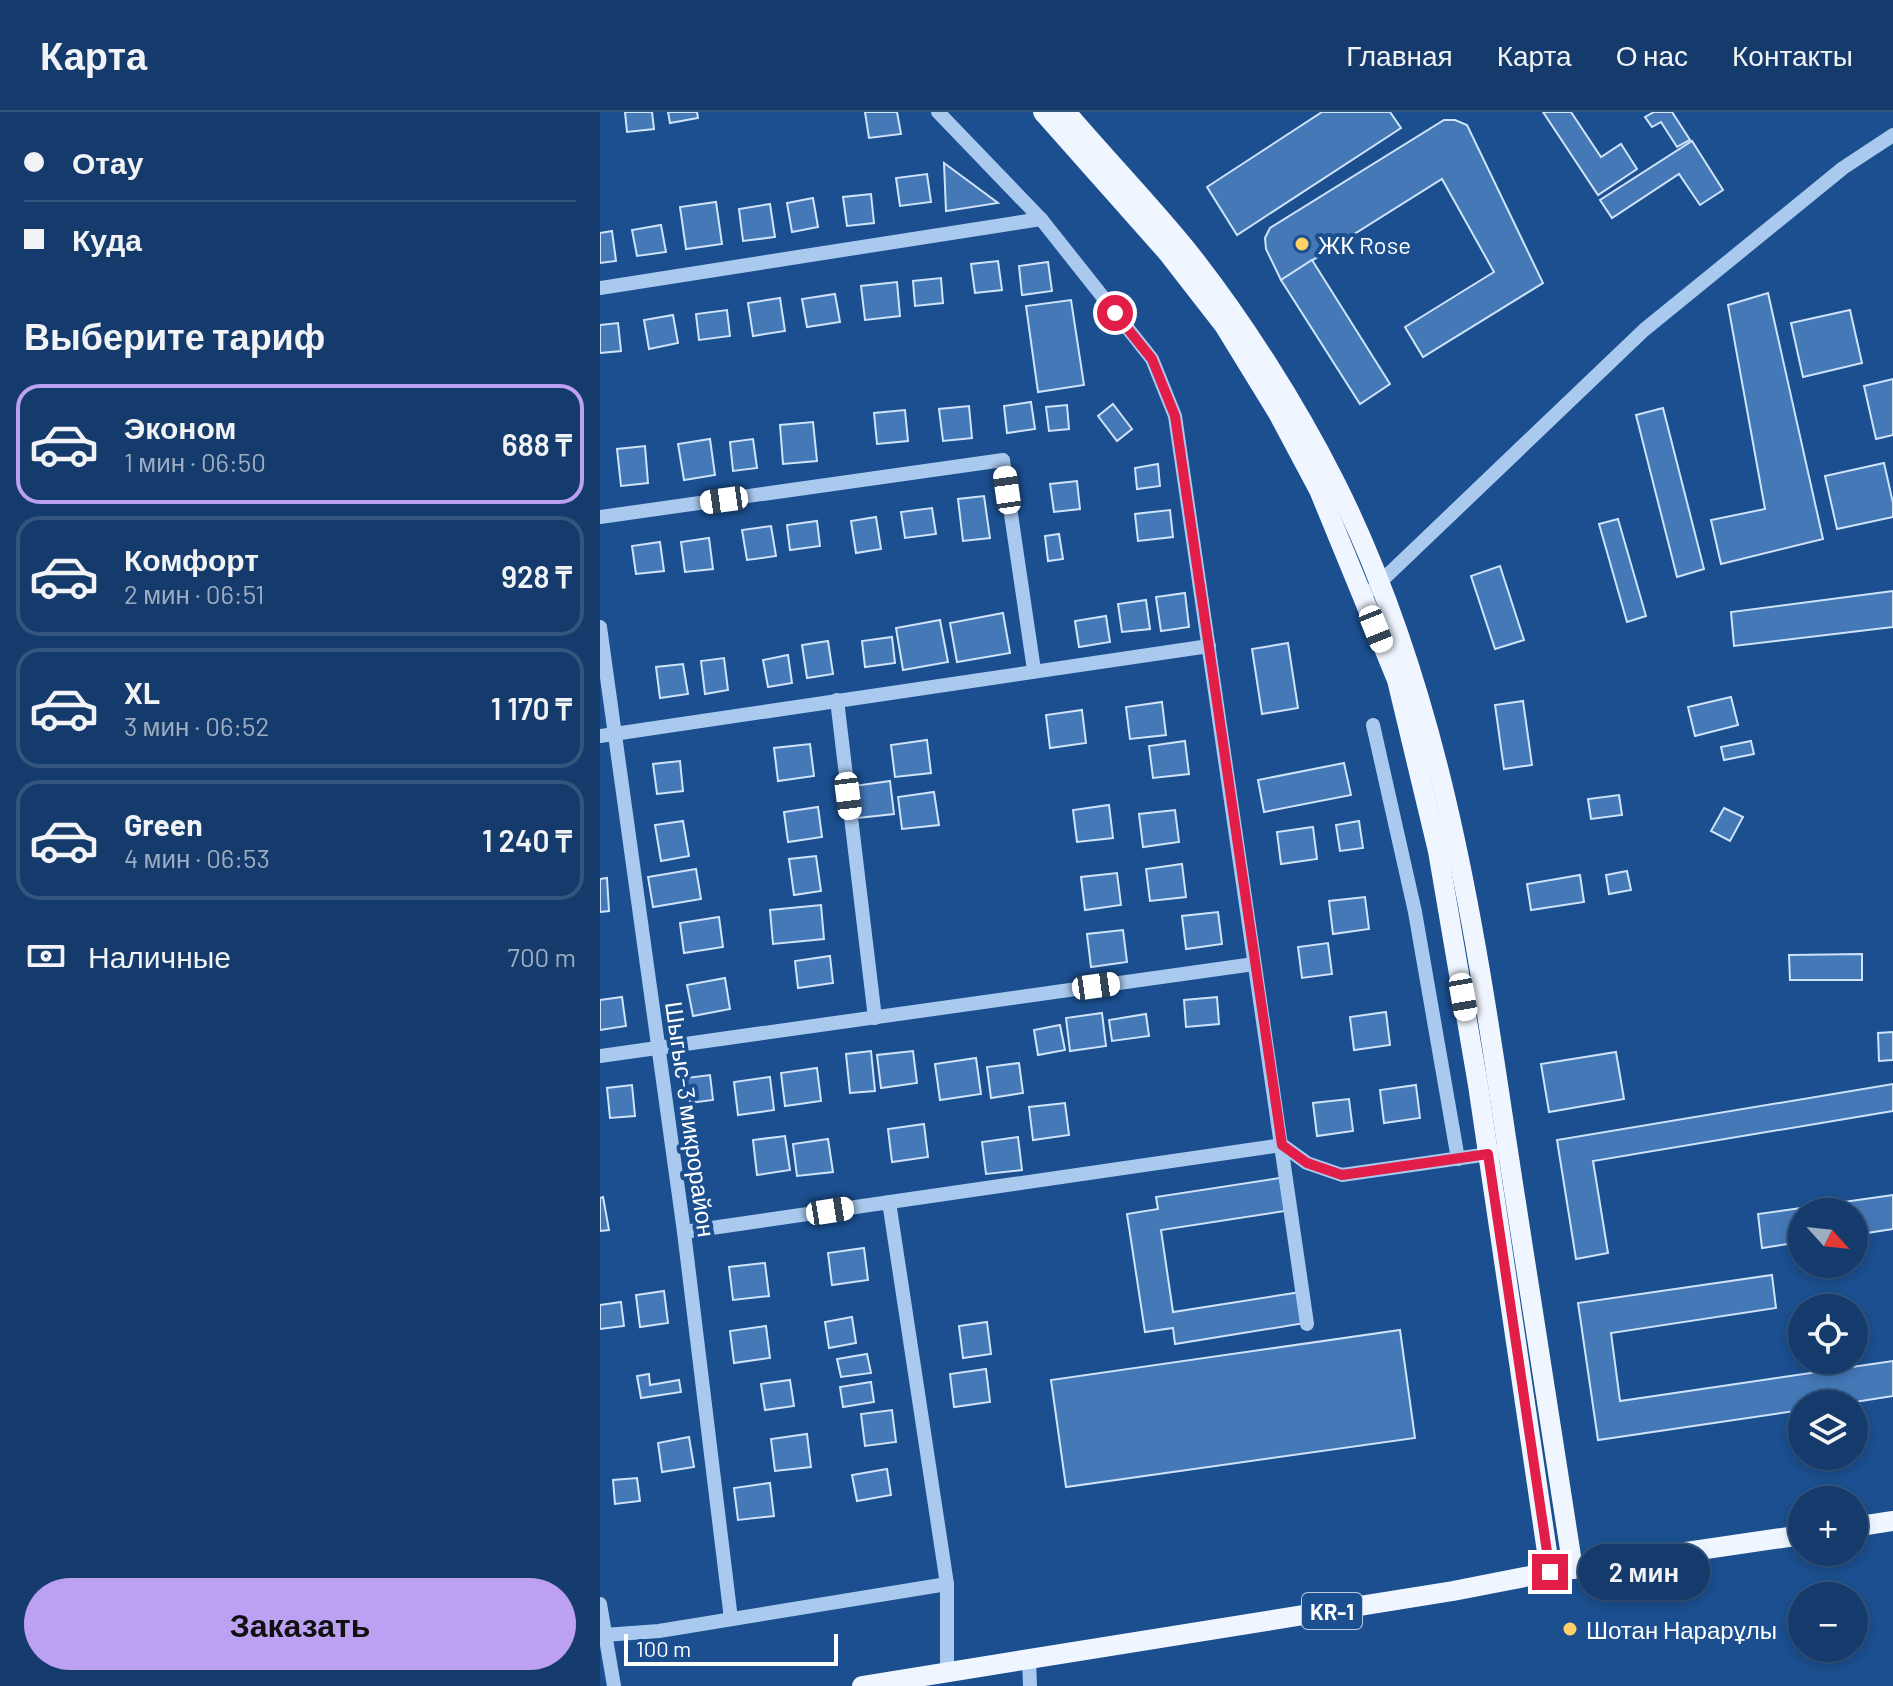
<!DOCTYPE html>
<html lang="ru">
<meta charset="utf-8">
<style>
body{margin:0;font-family:Barlow,sans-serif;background:#214673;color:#f1f3f6;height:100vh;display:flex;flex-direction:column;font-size:30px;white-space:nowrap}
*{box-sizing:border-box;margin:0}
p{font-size:26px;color:#9dadc1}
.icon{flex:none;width:44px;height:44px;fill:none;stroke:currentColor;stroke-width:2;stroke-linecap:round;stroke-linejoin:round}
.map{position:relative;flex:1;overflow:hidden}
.panel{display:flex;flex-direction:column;background:#143b6b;width:600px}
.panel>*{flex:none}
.top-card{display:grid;align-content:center;height:176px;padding:0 24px;background:#143b6b}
.needle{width:52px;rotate:117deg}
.tools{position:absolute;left:1188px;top:1086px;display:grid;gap:16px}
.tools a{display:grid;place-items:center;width:80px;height:80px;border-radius:50%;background:#143b6b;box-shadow:0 4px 12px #0003,0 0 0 2px #33557e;font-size:40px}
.scale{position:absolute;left:24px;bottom:20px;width:214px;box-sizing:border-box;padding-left:8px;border:4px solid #fff;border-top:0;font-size:22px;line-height:28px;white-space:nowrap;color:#fff;-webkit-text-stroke:6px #1b4f8f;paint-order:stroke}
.end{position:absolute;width:36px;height:36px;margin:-18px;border:10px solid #e11d48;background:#fff;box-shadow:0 0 0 4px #fff}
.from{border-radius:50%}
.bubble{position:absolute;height:56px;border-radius:28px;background:#143b6b;box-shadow:0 4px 12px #0003,0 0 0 2px #33557e;font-size:26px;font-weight:600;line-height:56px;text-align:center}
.car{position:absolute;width:24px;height:48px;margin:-24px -12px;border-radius:10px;box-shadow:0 0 6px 2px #0007;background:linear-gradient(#fff 24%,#345 0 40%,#fff 0 76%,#345 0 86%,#fff 0)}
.top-card b{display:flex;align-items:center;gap:28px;height:76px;font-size:30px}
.top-card b+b{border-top:2px solid #33557e}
.top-card i{width:20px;height:20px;background:#f1f3f6}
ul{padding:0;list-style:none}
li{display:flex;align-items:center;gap:24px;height:120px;margin:0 16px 12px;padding:0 8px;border:4px solid #33557e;border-radius:24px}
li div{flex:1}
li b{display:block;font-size:30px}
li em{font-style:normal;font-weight:600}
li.active{border-color:#bca0f2}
li>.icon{width:72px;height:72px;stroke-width:1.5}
h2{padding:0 24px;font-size:36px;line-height:96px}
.pay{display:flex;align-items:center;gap:20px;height:88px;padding:0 24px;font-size:30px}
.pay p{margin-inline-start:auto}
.cta{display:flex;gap:16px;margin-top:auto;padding:16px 24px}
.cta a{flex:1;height:92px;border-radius:48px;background:#bca0f2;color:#111;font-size:32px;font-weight:600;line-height:92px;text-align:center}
header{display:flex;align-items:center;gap:48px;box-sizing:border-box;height:112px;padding:0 40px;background:#143b6b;border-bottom:2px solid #33557e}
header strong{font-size:38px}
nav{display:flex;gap:44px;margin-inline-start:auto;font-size:28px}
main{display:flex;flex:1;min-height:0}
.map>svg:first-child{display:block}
.building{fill:#4478b7;stroke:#cfe3fa;stroke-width:2}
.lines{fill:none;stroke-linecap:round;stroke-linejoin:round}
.minor{stroke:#a9c9ee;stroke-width:14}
.major{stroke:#f0f6ff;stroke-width:20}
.route{stroke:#e11d48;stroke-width:10}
.poi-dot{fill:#ffd166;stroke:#1b4f8f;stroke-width:3}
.labels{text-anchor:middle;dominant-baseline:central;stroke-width:8;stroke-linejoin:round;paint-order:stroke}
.shield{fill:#1b4f8f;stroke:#bbcadd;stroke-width:2}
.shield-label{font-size:22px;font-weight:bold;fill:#fff}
.poi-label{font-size:24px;fill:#fff;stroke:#1b4f8f;text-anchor:start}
.street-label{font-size:24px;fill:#fff;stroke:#1b4f8f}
</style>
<header>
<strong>Карта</strong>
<nav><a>Главная</a><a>Карта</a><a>О нас</a><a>Контакты</a></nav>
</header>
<main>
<section class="panel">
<div class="top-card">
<b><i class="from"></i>Отау</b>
<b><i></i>Куда</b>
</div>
<h2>Выберите тариф</h2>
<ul>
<li class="active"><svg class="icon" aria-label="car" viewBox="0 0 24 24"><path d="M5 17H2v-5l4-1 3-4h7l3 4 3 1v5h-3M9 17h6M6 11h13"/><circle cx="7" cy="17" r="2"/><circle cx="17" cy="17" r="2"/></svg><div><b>Эконом</b><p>1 мин · 06:50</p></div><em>688 ₸</em></li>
<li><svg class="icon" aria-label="car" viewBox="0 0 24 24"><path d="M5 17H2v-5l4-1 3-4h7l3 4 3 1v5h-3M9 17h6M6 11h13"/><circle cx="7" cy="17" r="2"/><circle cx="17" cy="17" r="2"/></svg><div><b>Комфорт</b><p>2 мин · 06:51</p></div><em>928 ₸</em></li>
<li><svg class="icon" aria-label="car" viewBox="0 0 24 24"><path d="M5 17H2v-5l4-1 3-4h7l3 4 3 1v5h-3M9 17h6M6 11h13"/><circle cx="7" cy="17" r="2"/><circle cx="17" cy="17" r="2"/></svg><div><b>XL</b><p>3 мин · 06:52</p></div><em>1 170 ₸</em></li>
<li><svg class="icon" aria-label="car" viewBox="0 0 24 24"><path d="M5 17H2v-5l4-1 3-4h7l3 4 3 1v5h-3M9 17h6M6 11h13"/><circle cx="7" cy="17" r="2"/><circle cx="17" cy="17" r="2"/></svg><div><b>Green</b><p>4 мин · 06:53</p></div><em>1 240 ₸</em></li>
</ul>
<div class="pay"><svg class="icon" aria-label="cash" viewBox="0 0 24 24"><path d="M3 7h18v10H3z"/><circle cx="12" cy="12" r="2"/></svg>Наличные<p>700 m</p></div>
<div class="cta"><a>Заказать</a></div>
</section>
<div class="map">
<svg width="1293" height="1574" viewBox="0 0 1293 1574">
<rect width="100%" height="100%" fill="#1b4f8f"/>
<g class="building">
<path d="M 25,0 L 52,0 L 54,17 L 27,20 Z"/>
<path d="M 68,0 L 97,0 L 98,6 L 70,11 Z"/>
<path d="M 265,0 L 297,0 L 301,22 L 269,26 Z"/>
<path d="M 722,0 L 790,0 L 801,16 L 637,123 L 607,75 Z"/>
<path d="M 943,0 L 971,0 L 1001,45 L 1021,32 L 1037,57 L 998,83 Z"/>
<path d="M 1054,0 L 1072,0 L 1090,28 L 1077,35 L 1061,10 L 1052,15 L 1045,5 Z"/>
<path d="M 844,8 L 855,8 L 867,13 L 943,171 L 823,245 L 805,215 L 894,160 L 842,67 L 681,168 L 666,137 L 665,126 L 670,116 Z"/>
<path d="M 1092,29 L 1123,78 L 1100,93 L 1079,62 L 1012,106 L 1000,88 Z"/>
<path d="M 344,51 L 398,91 L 346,99 Z"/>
<path d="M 327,62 L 331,90 L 300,94 L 296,66 Z"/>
<path d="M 271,82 L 274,111 L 247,114 L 243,85 Z"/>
<path d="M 213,86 L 218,115 L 192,120 L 187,91 Z"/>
<path d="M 116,90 L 122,132 L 86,137 L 80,95 Z"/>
<path d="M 170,92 L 175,125 L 143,129 L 139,97 Z"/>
<path d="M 61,113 L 66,140 L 37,144 L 32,118 Z"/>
<path d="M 12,119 L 16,149 L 0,151 L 0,121 Z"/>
<path d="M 712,148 L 790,272 L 760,292 L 681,168 Z"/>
<path d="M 398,149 L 402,178 L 375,181 L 371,152 Z"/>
<path d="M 448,150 L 452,179 L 422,183 L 419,154 Z"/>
<path d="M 341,166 L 343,191 L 315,194 L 313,169 Z"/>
<path d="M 297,170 L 300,204 L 265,208 L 261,174 Z"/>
<path d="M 1168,181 L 1223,427 L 1121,452 L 1111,408 L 1165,397 L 1128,193 Z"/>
<path d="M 235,182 L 240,210 L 207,215 L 202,187 Z"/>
<path d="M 180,186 L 185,219 L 153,224 L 148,191 Z"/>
<path d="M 471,188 L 484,273 L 438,280 L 426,194 Z"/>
<path d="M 127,198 L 130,224 L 99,228 L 96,202 Z"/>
<path d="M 1250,198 L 1262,251 L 1203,265 L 1191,211 Z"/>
<path d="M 73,203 L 78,231 L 49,237 L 44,208 Z"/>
<path d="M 18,211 L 21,239 L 0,241 L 0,213 Z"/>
<path d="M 1293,267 L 1293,323 L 1276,327 L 1264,274 Z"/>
<path d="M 431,290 L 435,317 L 407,321 L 404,294 Z"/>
<path d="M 513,292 L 532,317 L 517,329 L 498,304 Z"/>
<path d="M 467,293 L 469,317 L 449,319 L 446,295 Z"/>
<path d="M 369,294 L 372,326 L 343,329 L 339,297 Z"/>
<path d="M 1063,296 L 1104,457 L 1077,465 L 1036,303 Z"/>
<path d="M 305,298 L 308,329 L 277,332 L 274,301 Z"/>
<path d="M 213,310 L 217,349 L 183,352 L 180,313 Z"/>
<path d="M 110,327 L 115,363 L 84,368 L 78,332 Z"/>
<path d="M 153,327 L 157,356 L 133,359 L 130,330 Z"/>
<path d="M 45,334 L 48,371 L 21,374 L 17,337 Z"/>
<path d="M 1284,351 L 1293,391 L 1293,405 L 1237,417 L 1225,364 Z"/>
<path d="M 558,352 L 560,374 L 537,377 L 535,356 Z"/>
<path d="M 477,369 L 480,397 L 454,400 L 450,372 Z"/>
<path d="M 384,384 L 390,426 L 363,429 L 358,387 Z"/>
<path d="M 332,396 L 336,422 L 305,426 L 301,400 Z"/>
<path d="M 570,398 L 573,425 L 538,429 L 535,402 Z"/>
<path d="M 276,405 L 281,437 L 256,441 L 251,409 Z"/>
<path d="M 1018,407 L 1046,504 L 1027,510 L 999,412 Z"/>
<path d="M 217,409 L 220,434 L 190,438 L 187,413 Z"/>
<path d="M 171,414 L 176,444 L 147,448 L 142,418 Z"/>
<path d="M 459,422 L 463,447 L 448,449 L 445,424 Z"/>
<path d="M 109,426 L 113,457 L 85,460 L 81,430 Z"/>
<path d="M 60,430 L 64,459 L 36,462 L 32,434 Z"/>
<path d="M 900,454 L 924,528 L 895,537 L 871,464 Z"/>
<path d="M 1293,479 L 1293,515 L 1134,534 L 1131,500 Z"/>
<path d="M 585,481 L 589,515 L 561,519 L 556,485 Z"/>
<path d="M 546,488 L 550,517 L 522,520 L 518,492 Z"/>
<path d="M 403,501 L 410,541 L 357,550 L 350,511 Z"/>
<path d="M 506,504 L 510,530 L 479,535 L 475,509 Z"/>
<path d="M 340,508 L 348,550 L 303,558 L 296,516 Z"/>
<path d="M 292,525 L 295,551 L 265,555 L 262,529 Z"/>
<path d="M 228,529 L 233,562 L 207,566 L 202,533 Z"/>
<path d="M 688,531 L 698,596 L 662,602 L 652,537 Z"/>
<path d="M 188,543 L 192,571 L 168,575 L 163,548 Z"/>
<path d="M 124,546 L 128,578 L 105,582 L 101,549 Z"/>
<path d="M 83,552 L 88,582 L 60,586 L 56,555 Z"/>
<path d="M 1131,585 L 1138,613 L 1095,624 L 1088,595 Z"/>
<path d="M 923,589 L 932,653 L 904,657 L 895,593 Z"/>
<path d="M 562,590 L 566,623 L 530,627 L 526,595 Z"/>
<path d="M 482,598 L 486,631 L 450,636 L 446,603 Z"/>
<path d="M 327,628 L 331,661 L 295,665 L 291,633 Z"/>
<path d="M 585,629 L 589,662 L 553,666 L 549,634 Z"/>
<path d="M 1151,629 L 1154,642 L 1124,648 L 1121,635 Z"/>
<path d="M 210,632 L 214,664 L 178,669 L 174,636 Z"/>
<path d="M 80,649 L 83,679 L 57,682 L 53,652 Z"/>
<path d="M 744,651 L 751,683 L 664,700 L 658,668 Z"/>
<path d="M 290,669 L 294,702 L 258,706 L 254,674 Z"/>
<path d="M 334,680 L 339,713 L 302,717 L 298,685 Z"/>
<path d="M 1019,683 L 1022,703 L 991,707 L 988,687 Z"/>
<path d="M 509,693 L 513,726 L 477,730 L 473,698 Z"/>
<path d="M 218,695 L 222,725 L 188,730 L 184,700 Z"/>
<path d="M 1124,696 L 1143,705 L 1130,729 L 1111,719 Z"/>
<path d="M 575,698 L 579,730 L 543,735 L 539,702 Z"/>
<path d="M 83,709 L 89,744 L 61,749 L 55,713 Z"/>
<path d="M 759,709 L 763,736 L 740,739 L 736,713 Z"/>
<path d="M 713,715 L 717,747 L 681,752 L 677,720 Z"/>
<path d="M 216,744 L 221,779 L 194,783 L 189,747 Z"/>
<path d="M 582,752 L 586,785 L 550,789 L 546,757 Z"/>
<path d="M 96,757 L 101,787 L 53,795 L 48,765 Z"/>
<path d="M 1027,759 L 1031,778 L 1009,782 L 1006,763 Z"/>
<path d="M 517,761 L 521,793 L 485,798 L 481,765 Z"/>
<path d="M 980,763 L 984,790 L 931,798 L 927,772 Z"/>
<path d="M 7,766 L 9,799 L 0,800 L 0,767 Z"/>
<path d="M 765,785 L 769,817 L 733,822 L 729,789 Z"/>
<path d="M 221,793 L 224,827 L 173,832 L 170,798 Z"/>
<path d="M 618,800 L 622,832 L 586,837 L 582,804 Z"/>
<path d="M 119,805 L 123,835 L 84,841 L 80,811 Z"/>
<path d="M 523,818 L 527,850 L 491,855 L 487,822 Z"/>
<path d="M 728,831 L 732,862 L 702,866 L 698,835 Z"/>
<path d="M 1262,842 L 1262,868 L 1190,868 L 1189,843 Z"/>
<path d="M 230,844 L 233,871 L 198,876 L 195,849 Z"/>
<path d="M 125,866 L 130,897 L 93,904 L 87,873 Z"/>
<path d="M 22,885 L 26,914 L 0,918 L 0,888 Z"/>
<path d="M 617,885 L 619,912 L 586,915 L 584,888 Z"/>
<path d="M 786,900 L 790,933 L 754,938 L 750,905 Z"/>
<path d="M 502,901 L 506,934 L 470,939 L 466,906 Z"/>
<path d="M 546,902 L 549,924 L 512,929 L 509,908 Z"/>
<path d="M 460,913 L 465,938 L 438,943 L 434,918 Z"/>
<path d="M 1293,920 L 1293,948 L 1279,949 L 1278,921 Z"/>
<path d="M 271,939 L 275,979 L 250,981 L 246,942 Z"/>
<path d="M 313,939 L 317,971 L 281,976 L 277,943 Z"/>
<path d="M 1016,940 L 1024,987 L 949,1000 L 941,952 Z"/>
<path d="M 376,946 L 381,982 L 340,988 L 335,952 Z"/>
<path d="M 419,951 L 423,981 L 391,986 L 387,955 Z"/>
<path d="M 217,956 L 221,989 L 185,994 L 181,961 Z"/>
<path d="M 110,963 L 113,988 L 90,991 L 86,966 Z"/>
<path d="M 170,965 L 174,998 L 138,1003 L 134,970 Z"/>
<path d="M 1293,972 L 1293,999 L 993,1049 L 1008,1141 L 976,1147 L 957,1028 Z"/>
<path d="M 32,973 L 35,1004 L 10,1006 L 7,976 Z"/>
<path d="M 816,973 L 820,1006 L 784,1011 L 780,978 Z"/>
<path d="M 749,987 L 753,1019 L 717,1024 L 713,991 Z"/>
<path d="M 465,991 L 469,1023 L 433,1028 L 429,995 Z"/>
<path d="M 324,1012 L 328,1045 L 292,1050 L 288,1017 Z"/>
<path d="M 185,1024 L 190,1058 L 157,1063 L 153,1028 Z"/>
<path d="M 418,1025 L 422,1058 L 386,1062 L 382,1030 Z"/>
<path d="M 228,1027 L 233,1060 L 197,1064 L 193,1032 Z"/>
<path d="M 680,1066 L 685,1099 L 561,1118 L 573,1200 L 701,1180 L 705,1211 L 575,1232 L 573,1216 L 545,1220 L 527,1102 L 558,1097 L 556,1085 Z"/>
<path d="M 1293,1083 L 1293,1117 L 1254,1123 L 1254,1100 L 1202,1100 L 1202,1130 L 1162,1136 L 1158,1102 Z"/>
<path d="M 3,1085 L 9,1118 L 0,1119 L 0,1086 Z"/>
<path d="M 264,1136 L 268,1168 L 232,1173 L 228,1141 Z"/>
<path d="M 165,1151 L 169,1184 L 133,1188 L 129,1155 Z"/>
<path d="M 1172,1163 L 1176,1196 L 1011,1221 L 1020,1289 L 1293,1249 L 1293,1284 L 1242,1292 L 1202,1292 L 1202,1298 L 998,1328 L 978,1191 Z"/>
<path d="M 64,1179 L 68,1211 L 40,1215 L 36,1183 Z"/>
<path d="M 21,1190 L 24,1214 L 0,1217 L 0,1193 Z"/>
<path d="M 252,1205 L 256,1231 L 229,1236 L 225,1210 Z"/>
<path d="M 387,1210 L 391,1242 L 363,1246 L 359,1214 Z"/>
<path d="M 166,1214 L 170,1246 L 134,1251 L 130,1219 Z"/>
<path d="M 800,1218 L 815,1326 L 466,1375 L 451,1268 Z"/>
<path d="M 267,1242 L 271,1261 L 241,1265 L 237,1247 Z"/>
<path d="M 386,1257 L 390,1290 L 354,1295 L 350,1262 Z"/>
<path d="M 49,1262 L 50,1273 L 79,1268 L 81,1280 L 41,1286 L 37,1264 Z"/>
<path d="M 190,1268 L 194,1294 L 165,1298 L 161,1272 Z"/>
<path d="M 271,1270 L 274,1290 L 243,1295 L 240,1275 Z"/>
<path d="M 292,1298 L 296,1330 L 265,1334 L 261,1302 Z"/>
<path d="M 207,1322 L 211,1355 L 175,1359 L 171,1327 Z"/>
<path d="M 89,1325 L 94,1355 L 62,1360 L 58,1331 Z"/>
<path d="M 287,1357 L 291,1383 L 257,1389 L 252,1363 Z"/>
<path d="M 37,1366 L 40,1389 L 15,1392 L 13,1368 Z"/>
<path d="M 170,1371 L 174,1404 L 138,1408 L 134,1376 Z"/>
</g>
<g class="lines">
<g class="minor">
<path d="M 338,0 L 441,107 L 552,247 L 575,304 L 707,1212"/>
<path d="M 0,176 L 441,107"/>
<path d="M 0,405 L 403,348 L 434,558"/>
<path d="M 773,477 L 1044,218 L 1243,56 L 1293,23"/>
<path d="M 0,515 L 84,1120 L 131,1507"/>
<path d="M 237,588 L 275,906"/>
<path d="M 773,613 L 815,800 L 858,1047"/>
<path d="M 0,624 L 609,534"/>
<path d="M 0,944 L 654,852"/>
<path d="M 289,1090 L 347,1472 L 347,1560"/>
<path d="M 84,1120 L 682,1033 L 707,1051 L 742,1063 L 896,1041"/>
<path d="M 0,1492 L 14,1574"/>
<path d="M 0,1521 L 4,1523 L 59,1519 L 347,1472"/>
<path d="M 429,1547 L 430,1574"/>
</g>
<g class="major">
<path d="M 443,0 L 568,141 L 624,213 L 678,301 L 719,378 L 797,568 L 838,739 L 878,973 L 950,1460"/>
<path d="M 466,0 C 505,46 548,90 586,137 C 641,206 695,291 735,370 C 838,575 873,803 906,1026 C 928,1170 951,1314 973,1457"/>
<path d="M 1254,1415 L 1293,1409"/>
<path d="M 262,1574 L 853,1479 L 950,1460 L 1202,1423"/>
</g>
</g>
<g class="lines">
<path class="route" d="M 515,201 L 552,247 L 575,304 L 682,1033 L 707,1051 L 742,1063 L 888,1042 L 950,1460"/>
</g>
<g class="poi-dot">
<circle cx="702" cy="132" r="8"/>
<circle cx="970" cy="1517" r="8"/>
</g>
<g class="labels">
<rect class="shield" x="702" y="1481" width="60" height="36" rx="6"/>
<g class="shield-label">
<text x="732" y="1499">KR-1</text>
</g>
<g class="poi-label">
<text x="718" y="132">ЖК Rose</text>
<text x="986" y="1517">Шотан Нарарұлы</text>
</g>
<g class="street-label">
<text transform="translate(91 1007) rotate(82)">Шыгыс-3 микрорайон</text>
</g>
</g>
</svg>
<div class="tools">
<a><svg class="needle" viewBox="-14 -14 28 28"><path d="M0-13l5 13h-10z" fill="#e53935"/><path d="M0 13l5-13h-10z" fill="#9dadc1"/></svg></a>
<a><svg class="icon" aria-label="locate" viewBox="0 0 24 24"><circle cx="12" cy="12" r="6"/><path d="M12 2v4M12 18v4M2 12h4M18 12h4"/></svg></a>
<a><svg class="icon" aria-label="layers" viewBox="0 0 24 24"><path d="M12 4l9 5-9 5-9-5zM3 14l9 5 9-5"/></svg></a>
<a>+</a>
<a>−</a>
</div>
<div class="scale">100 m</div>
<i class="end from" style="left:515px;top:201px"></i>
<i class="end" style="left:950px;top:1460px"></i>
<div class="bubble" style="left:978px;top:1432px;width:132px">2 мин</div>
<i class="car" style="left:407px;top:378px;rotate:352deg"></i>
<i class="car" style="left:124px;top:388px;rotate:262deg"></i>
<i class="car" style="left:776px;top:517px;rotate:158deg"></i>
<i class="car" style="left:248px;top:684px;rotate:173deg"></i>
<i class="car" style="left:496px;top:874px;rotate:82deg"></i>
<i class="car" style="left:863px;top:885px;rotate:170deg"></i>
<i class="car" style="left:230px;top:1099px;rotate:81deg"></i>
</div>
</main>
